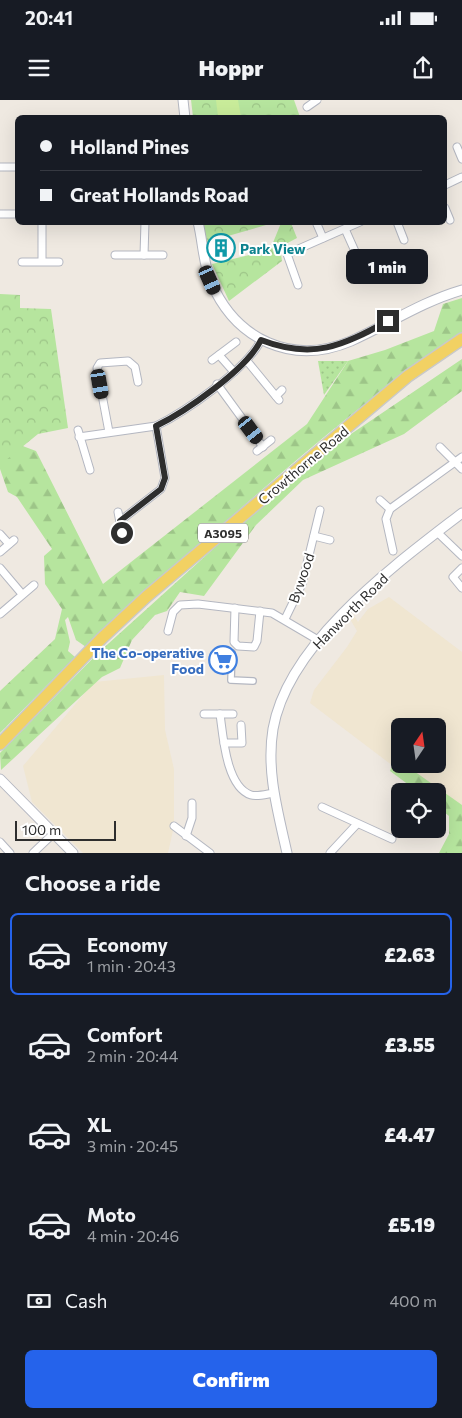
<!DOCTYPE html>
<meta charset="utf-8">
<style>
body{margin:0;font-family:Commissioner,sans-serif;background:#20242c;color:#f1f3f6;height:100vh;display:flex;flex-direction:column;font-size:19px;white-space:nowrap}
*{box-sizing:border-box;margin:0}
p{font-size:16px;color:#9ea1a6}
.icon{flex:none;width:28px;height:28px;fill:none;stroke:currentColor;stroke-width:2;stroke-linecap:round;stroke-linejoin:round}
.map{position:relative;height:753px;overflow:hidden}
.side{display:flex;flex-direction:column;background:#171b24;flex:1}
.side>*{flex:none}
.banner{position:absolute;left:15px;top:15px;width:432px;height:110px;border-radius:8px;box-shadow:0 5px 20px #0002;display:grid;align-content:center;height:110px;padding:0 25px;background:#171b24}
.needle{width:32px;rotate:13deg}
.fabs{position:absolute;left:391px;top:618px;display:grid;gap:10px}
.fabs a{display:grid;place-items:center;width:55px;height:55px;border-radius:8px;background:#171b24;box-shadow:0 5px 20px #0002;font-size:25px}
.scale{position:absolute;left:15px;bottom:12px;width:101px;box-sizing:border-box;padding-left:5px;border:2px solid #2e2e2e;border-top:0;font-size:14px;line-height:18px;white-space:nowrap;color:#2e2e2e;-webkit-text-stroke:4px #fff;paint-order:stroke}
.end{position:absolute;width:22px;height:22px;margin:-11px;border:6px solid #2e2e2e;background:#fff;box-shadow:0 0 0 2px #fff}
.from{border-radius:50%}
.bubble{position:absolute;height:35px;border-radius:8px;background:#171b24;box-shadow:0 5px 20px #0002;font-size:16px;font-weight:800;line-height:35px;text-align:center}
.car{position:absolute;width:15px;height:30px;margin:-15px -8px;border-radius:6px;box-shadow:0 0 4px 1px #0007;background:linear-gradient(#222 24%,#8ab4d8 0 40%,#222 0 76%,#8ab4d8 0 86%,#222 0)}
.banner b{display:flex;align-items:center;gap:18px;height:48px;font-size:19px}
.banner b+b{border-top:1px solid #363941}
.banner i{width:12px;height:12px;background:#f1f3f6}
ul{padding:0;list-style:none}
li{display:flex;align-items:center;gap:15px;height:82px;margin:0 10px 8px;padding:0 15px;border:2px solid transparent;border-radius:8px}
li div{flex:1}
li b{display:block;font-size:19px}
li em{font-style:normal;font-weight:800}
li.selected{border-color:#2563eb}
li>.icon{width:45px;height:45px;stroke-width:1.5}
h2{padding:0 25px;font-size:22px;line-height:60px}
.pay{display:flex;align-items:center;gap:12px;height:55px;padding:0 25px;font-size:19px}
.pay p{margin-inline-start:auto}
.primary-button{display:flex;gap:10px;margin-top:auto;padding:10px 25px}
.primary-button a{flex:1;height:58px;border-radius:8px;background:#2563eb;color:#fff;font-size:20px;font-weight:800;line-height:58px;text-align:center}
.status{display:flex;justify-content:space-between;align-items:center;height:35px;padding:0 25px;background:#171b24;direction:ltr}
.status svg{height:14px;fill:currentColor}
header{display:flex;justify-content:space-between;align-items:center;height:65px;padding:0 25px;background:#171b24;font-size:22px;font-weight:800}
.map>svg:first-child{display:block}
.education{fill:#f0e6d1;fill-rule:evenodd}
.grass{fill:url(#grass-dots)}
.forest{fill:url(#forest-firs)}
.park{fill:url(#park-crowns)}
.pitch{fill:#c9ec9a}
.lines{fill:none;stroke-linecap:round;stroke-linejoin:round}
.pedestrian-casing{stroke:#b4b7c1;stroke-width:8}
.minor-casing{stroke:#b4b7c1;stroke-width:9}
.tertiary-casing{stroke:#b4b7c1;stroke-width:11}
.primary-casing{stroke:#c9c9c9;stroke-width:14}
.pedestrian{stroke:#fff;stroke-width:5.5}
.minor{stroke:#fff;stroke-width:7}
.tertiary{stroke:#fff;stroke-width:9}
.primary{stroke:#f2d163;stroke-width:11}
.route{stroke:#2e2e2e;stroke-width:6}
.labels{text-anchor:middle;dominant-baseline:central;stroke-width:4;stroke-linejoin:round;paint-order:stroke}
.shield{fill:#fff;stroke:#6d6d6d;stroke-width:1}
.shield-label{font-size:12px;font-weight:bold;fill:#2e2e2e}
.culture-label{font-size:14px;font-weight:bold;fill:#0d838f;stroke:#fff;text-anchor:start}
.street-label{font-size:14px;fill:#2e2e2e;stroke:#fff}
.shop-label{font-size:14px;font-weight:bold;fill:#366cbe;stroke:#fff;text-anchor:end}
</style>
<div class="status"><b>20:41</b><svg viewBox="0 0 49 12"><path d="M0 12V9h3v3zM5 12V6h3v6zM10 12V3h3v9zM15 12V0h3v12zM26 1h20v11H26zM47 4h2v5h-2z"/></svg></div>
<header><svg class="icon" aria-label="menu" viewBox="0 0 24 24"><path d="M4 6h16M4 12h16M4 18h16"/></svg>Hoppr<svg class="icon" aria-label="share" viewBox="0 0 24 24"><path d="M12 15V3M7 8l5-5 5 5M5 13v7h14v-7"/></svg></header>
<div class="map">
<svg width="462" height="753" viewBox="0 0 462 753">
<defs>
<pattern id="grass-dots" width="8" height="8" patternUnits="userSpaceOnUse" patternTransform="scale(1.25)"><rect width="8" height="8" fill="#b6e59e"/><path d="M2 2h.1M6 6h.1" fill="none" stroke="#9dc588" stroke-width="1.8" stroke-linecap="round"/></pattern>
<pattern id="forest-firs" width="22" height="20" patternUnits="userSpaceOnUse" patternTransform="scale(1.25)"><rect width="22" height="20" fill="#b6e59e"/><path d="M5 1l3.5 6h-7zM16 11l3.5 6h-7z" fill="#9dc588"/></pattern>
<pattern id="park-crowns" width="20" height="18" patternUnits="userSpaceOnUse" patternTransform="scale(1.25)"><rect width="20" height="18" fill="#b6e59e"/><path d="M2 6a3 3 0 1 1 6 0M12 15a3 3 0 1 1 6 0" fill="none" stroke="#9dc588"/></pattern>
</defs>
<rect width="100%" height="100%" fill="#efe9e1"/>
<g class="education">
<path d="M 389,497 L 462,552 L 462,718 L 438,691 L 426,691 L 310,603 L 314,590 L 347,547 L 357,531 L 350,519 L 353,514 L 358,522 L 368,509 ZM 400,626 L 438,626 L 438,664 L 400,664 Z"/>
<path d="M 164,575 L 165,630 L 174,669 L 174,726 L 168,753 L 83,753 L 32,702 L 23,666 L 94,582 Z"/>
</g>
<path class="grass" d="M 318,261 L 348,261 L 324,295 Z"/>
<g class="forest">
<path d="M 462,198 L 462,232 C 327,325 208,438 86,547 L 76,540 L 68,517 L 65,520 L 70,542 L 68,551 L 75,557 L 0,633 L 0,591 L 55,539 L 62,509 L 45,484 L 44,456 L 52,449 L 17,397 L 8,392 L 0,369 L 0,359 L 20,345 L 36,351 L 103,484 L 307,324 L 348,261 L 385,250 L 434,231 L 443,204 Z"/>
<path d="M 462,259 L 462,291 L 404,334 L 303,380 L 256,425 L 204,496 L 180,492 L 167,511 L 155,515 L 132,540 L 120,568 L 102,577 L 1,670 L 0,653 L 98,553 L 286,383 L 351,334 Z"/>
<path d="M 396,658 L 400,664 L 404,664 L 462,705 L 462,753 L 439,753 L 449,734 L 449,716 L 438,707 L 438,691 L 417,691 L 390,671 Z"/>
</g>
<g class="park">
<path d="M 191,0 L 294,0 L 300,17 L 193,17 Z"/>
<path d="M 203,123 L 203,122 L 273,123 L 207,142 Z"/>
<path d="M 281,123 L 291,123 L 297,138 L 280,147 L 282,161 L 229,201 L 212,164 L 270,150 Z"/>
<path d="M 0,194 L 20,195 L 20,208 L 51,209 L 68,328 L 38,334 L 0,365 Z"/>
</g>
<path class="pitch" d="M 216,0 L 238,0 L 241,17 L 218,17 Z"/>
<g class="lines">
<defs>
<path id="pedestrian" d="M 232,553 L 231,580 L 253,581"/>
<g id="minor">
<path d="M 307,7 L 317,0"/>
<path d="M 457,47 L 462,59"/>
<path d="M 0,67 L 18,67"/>
<path d="M 445,85 L 462,77"/>
<path d="M 445,108 L 450,120"/>
<path d="M 1,114 L 18,114"/>
<path d="M 42,122 L 42,161"/>
<path d="M 316,122 L 323,138"/>
<path d="M 397,122 L 404,140"/>
<path d="M 345,129 L 358,158"/>
<path d="M 115,155 L 163,155"/>
<path d="M 144,155 L 145,122"/>
<path d="M 22,162 L 59,162"/>
<path d="M 298,185 L 287,154 L 360,122"/>
<path d="M 219,255 L 234,272"/>
<path d="M 212,260 L 236,242"/>
<path d="M 247,261 L 279,300"/>
<path d="M 217,284 L 263,347"/>
<path d="M 276,296 L 282,290"/>
<path d="M 78,330 L 90,370"/>
<path d="M 109,332 L 97,268 L 100,263 L 128,261 L 135,267 L 138,282"/>
<path d="M 79,337 L 156,326 C 185,312 247,269 261,240"/>
<path d="M 440,347 L 462,369"/>
<path d="M 257,351 L 271,340"/>
<path d="M 380,400 L 390,409"/>
<path d="M 118,412 L 122,433"/>
<path d="M 120,421 L 161,389 L 165,378 L 156,326"/>
<path d="M 437,432 L 462,456"/>
<path d="M 0,434 L 9,444"/>
<path d="M 314,436 L 330,440"/>
<path d="M 393,451 L 386,419 L 390,409 L 462,357"/>
<path d="M 0,452 L 14,440"/>
<path d="M 0,468 L 22,494"/>
<path d="M 462,468 L 453,477 L 462,488"/>
<path d="M 235,508 L 234,542 L 238,546 L 254,547 L 257,541 L 260,511"/>
<path d="M 0,514 L 34,485"/>
<path d="M 285,519 L 302,484 L 320,410"/>
<path d="M 168,531 L 173,512 L 180,505 L 198,504 L 272,513 L 318,540"/>
<path d="M 204,614 L 233,614"/>
<path d="M 220,614 C 223,635 226,687 251,695 C 257,697 267,694 274,693"/>
<path d="M 224,643 L 242,643 L 241,625"/>
<path d="M 322,707 L 392,739"/>
<path d="M 174,726 L 210,753"/>
<path d="M 186,736 L 192,718 L 192,703"/>
<path d="M 0,742 L 10,753"/>
<path d="M 33,753 L 54,733"/>
<path d="M 330,753 L 357,724"/>
</g>
<g id="tertiary">
<path d="M 183,0 L 185,18"/>
<path d="M 198,122 C 203,142 203,163 211,182 C 236,240 292,266 351,241 C 389,224 421,202 462,190"/>
<path d="M 0,679 L 73,753"/>
<path d="M 287,753 C 278,712 266,671 273,629 C 288,542 396,464 462,413"/>
</g>
<path id="primary" d="M 0,644 L 101,539 L 146,497 L 408,276 L 462,239"/>
</defs>
<use href="#pedestrian" class="pedestrian-casing"/>
<use href="#minor" class="minor-casing"/>
<use href="#tertiary" class="tertiary-casing"/>
<use href="#primary" class="primary-casing"/>
<use href="#pedestrian" class="pedestrian"/>
<use href="#minor" class="minor"/>
<use href="#tertiary" class="tertiary"/>
<use href="#primary" class="primary"/>
</g>
<g class="lines">
<path class="route" d="M 122,433 L 120,421 L 161,389 L 165,378 L 156,326 C 185,312 247,269 261,240 C 313,260 342,246 388,221"/>
</g>
<defs>
<symbol id="building-ring" viewBox="-11 -11 22 22"><circle r="9.5" fill="#fff" stroke="#0f9aa8" stroke-width="1.5"/><path d="M-4-6H4V6H1V3H-1V6H-4ZM-2.5-4.3h1.7v1.8h-1.7ZM.8-4.3h1.7v1.8H.8ZM-2.5-1h1.7V.8h-1.7ZM.8-1h1.7V.8H.8Z" fill="#0f9aa8"/></symbol>
<symbol id="supermarket-ring" viewBox="-11 -11 22 22"><circle r="9.5" fill="#fff" stroke="#3f7fe0" stroke-width="1.5"/><path d="M-6-5.5h2.5l.6 2H6L4.5 2H-2.5L-4.4-4H-6ZM-1.5 3.2a1.3 1.3 0 1 0 .1 0ZM3 3.2a1.3 1.3 0 1 0 .1 0Z" fill="#3f7fe0"/></symbol>
</defs>
<g fill-rule="evenodd">
<use href="#building-ring" x="205" y="132" width="32" height="32"/>
<use href="#supermarket-ring" x="207" y="544" width="32" height="32"/>
</g>
<g class="labels">
<rect class="shield" x="198" y="423.5" width="50" height="19" rx="4"/>
<g class="shield-label">
<text x="223" y="433">A3095</text>
</g>
<g class="culture-label">
<text x="240" y="148">Park View</text>
</g>
<g class="street-label">
<text transform="translate(303 365) rotate(-40)">Crowthorne Road</text>
<text transform="translate(301 478) rotate(-71)">Bywood</text>
<text transform="translate(350 511) rotate(-45)">Hanworth Road</text>
</g>
<g class="shop-label">
<text x="204" y="552">The Co-operative<tspan x="204" dy="16">Food</tspan></text>
</g>
</g>
</svg>
<div class="fabs">
<a><svg class="needle" viewBox="-14 -14 28 28"><path d="M0-13l5 13h-10z" fill="#e53935"/><path d="M0 13l5-13h-10z" fill="#9ea1a6"/></svg></a>
<a><svg class="icon" aria-label="locate" viewBox="0 0 24 24"><circle cx="12" cy="12" r="6"/><path d="M12 2v4M12 18v4M2 12h4M18 12h4"/></svg></a>
</div>
<div class="scale">100 m</div>
<i class="end from" style="left:122px;top:433px"></i>
<i class="end" style="left:388px;top:221px"></i>
<div class="bubble" style="left:346px;top:149px;width:82px">1 min</div>
<i class="car" style="left:210px;top:180px;rotate:156deg"></i>
<i class="car" style="left:100px;top:284px;rotate:170deg"></i>
<i class="car" style="left:251px;top:330px;rotate:143deg"></i>
<div class="banner">
<b><i class="from"></i>Holland Pines</b>
<b><i></i>Great Hollands Road</b>
</div>
</div>
<section class="side">
<h2>Choose a ride</h2>
<ul>
<li class="selected"><svg class="icon" aria-label="car" viewBox="0 0 24 24"><path d="M5 17H2v-5l4-1 3-4h7l3 4 3 1v5h-3M9 17h6M6 11h13"/><circle cx="7" cy="17" r="2"/><circle cx="17" cy="17" r="2"/></svg><div><b>Economy</b><p>1 min · 20:43</p></div><em>£2.63</em></li>
<li><svg class="icon" aria-label="car" viewBox="0 0 24 24"><path d="M5 17H2v-5l4-1 3-4h7l3 4 3 1v5h-3M9 17h6M6 11h13"/><circle cx="7" cy="17" r="2"/><circle cx="17" cy="17" r="2"/></svg><div><b>Comfort</b><p>2 min · 20:44</p></div><em>£3.55</em></li>
<li><svg class="icon" aria-label="car" viewBox="0 0 24 24"><path d="M5 17H2v-5l4-1 3-4h7l3 4 3 1v5h-3M9 17h6M6 11h13"/><circle cx="7" cy="17" r="2"/><circle cx="17" cy="17" r="2"/></svg><div><b>XL</b><p>3 min · 20:45</p></div><em>£4.47</em></li>
<li><svg class="icon" aria-label="car" viewBox="0 0 24 24"><path d="M5 17H2v-5l4-1 3-4h7l3 4 3 1v5h-3M9 17h6M6 11h13"/><circle cx="7" cy="17" r="2"/><circle cx="17" cy="17" r="2"/></svg><div><b>Moto</b><p>4 min · 20:46</p></div><em>£5.19</em></li>
</ul>
<div class="pay"><svg class="icon" aria-label="cash" viewBox="0 0 24 24"><path d="M3 7h18v10H3z"/><circle cx="12" cy="12" r="2"/></svg>Cash<p>400 m</p></div>
<div class="primary-button"><a>Confirm</a></div>
</section>
